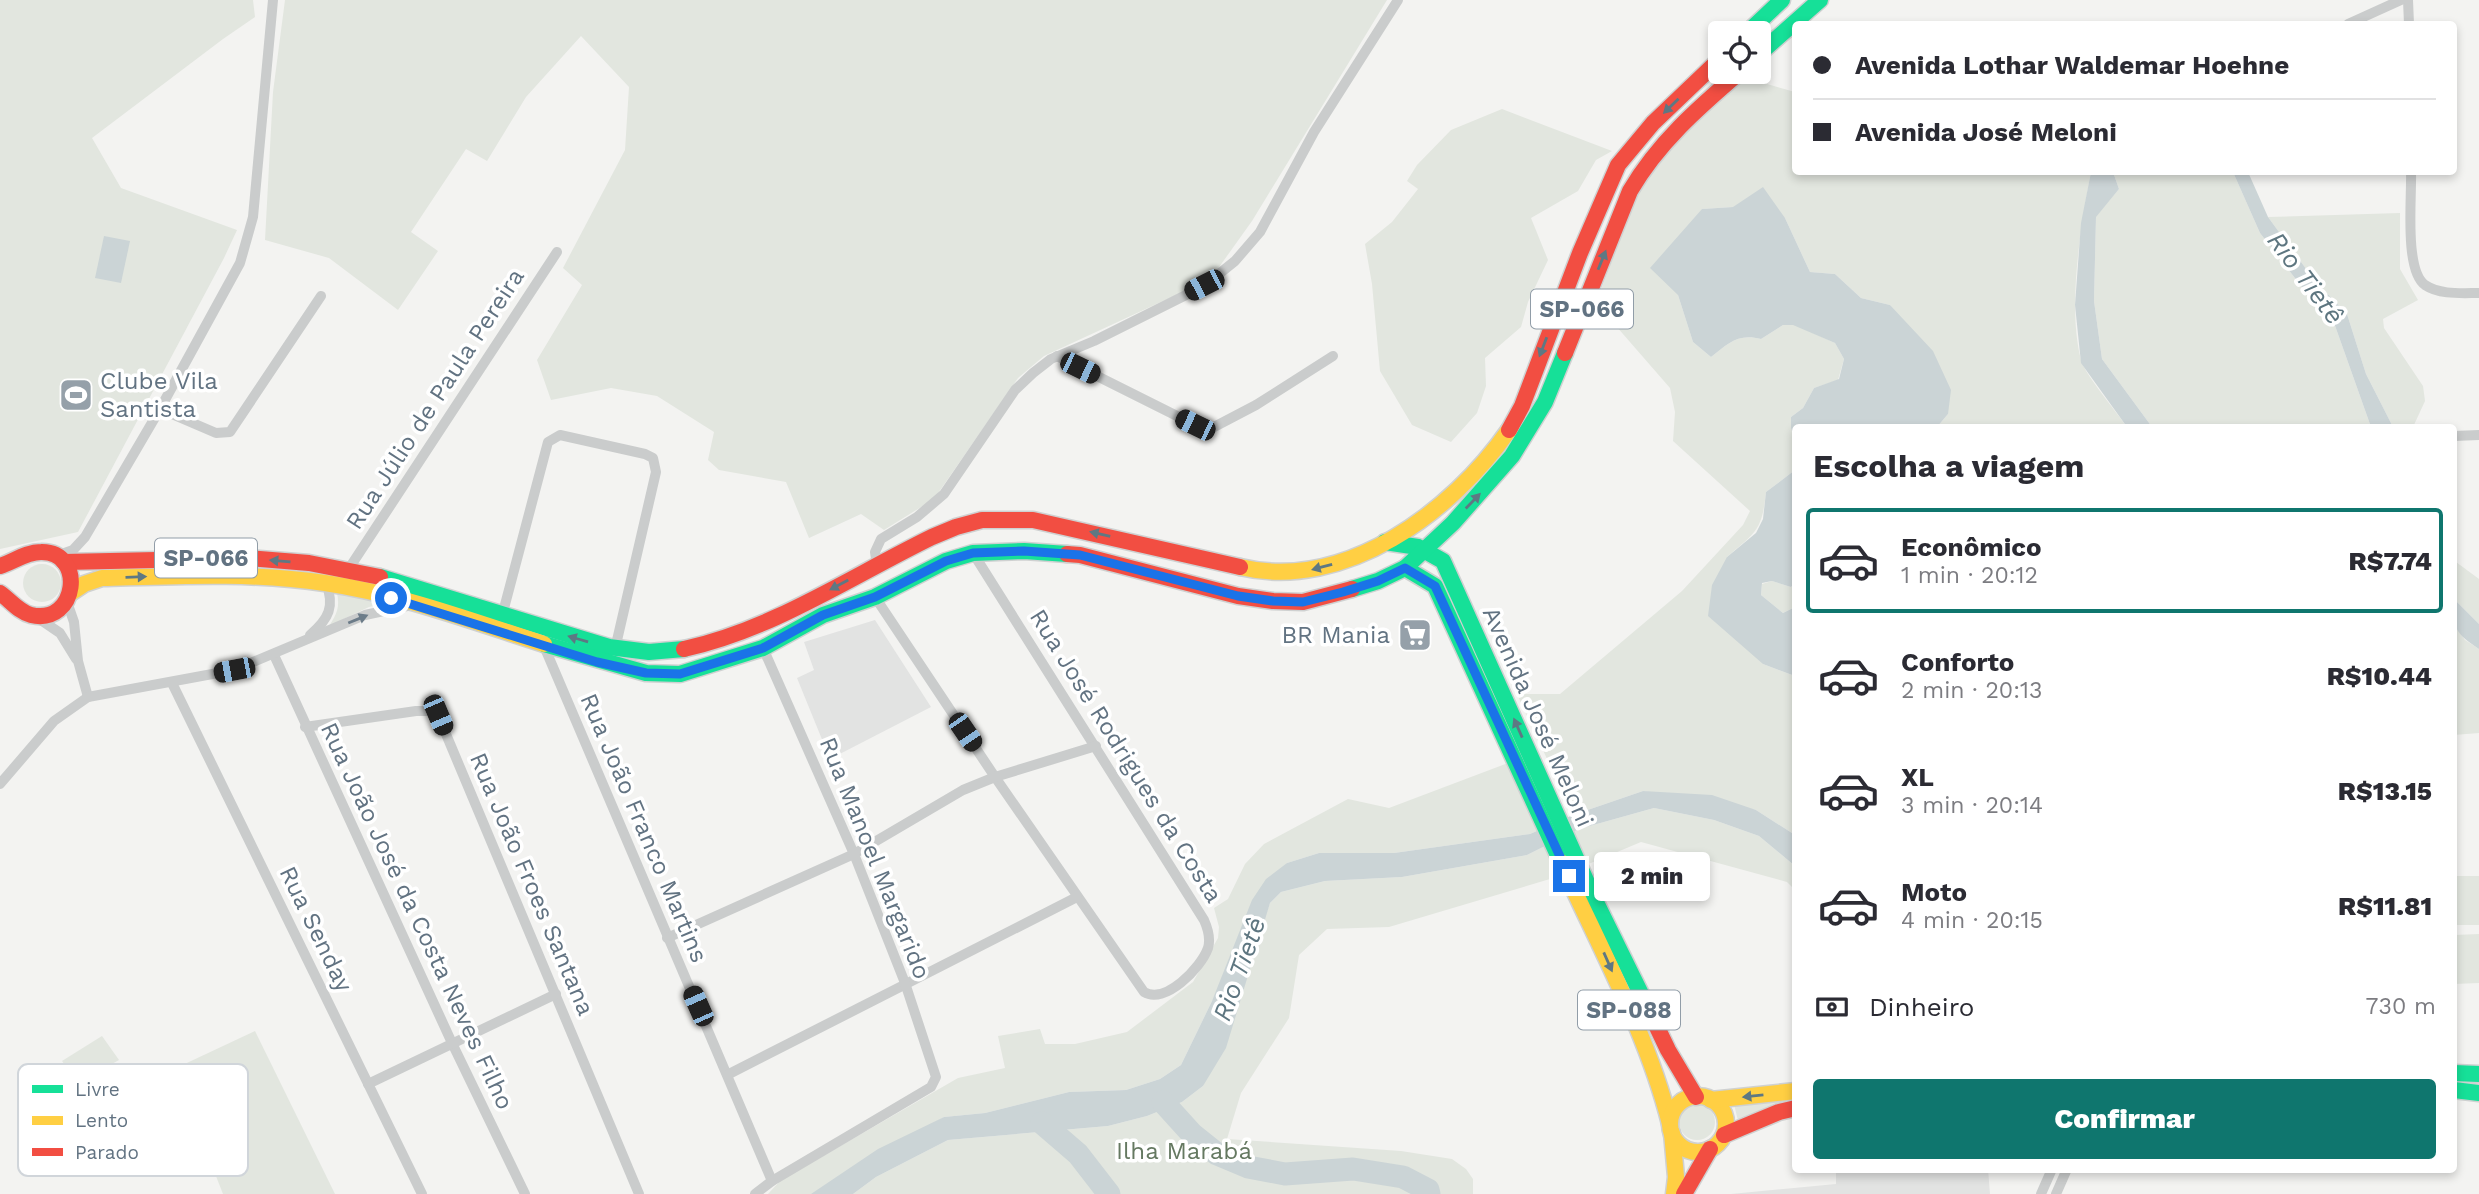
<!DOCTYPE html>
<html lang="pt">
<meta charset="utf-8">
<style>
body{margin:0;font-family:"Work Sans",sans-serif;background:#f2f2f3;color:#2b2b33;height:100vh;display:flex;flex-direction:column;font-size:26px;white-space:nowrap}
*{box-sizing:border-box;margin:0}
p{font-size:23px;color:#7c7c81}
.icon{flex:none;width:38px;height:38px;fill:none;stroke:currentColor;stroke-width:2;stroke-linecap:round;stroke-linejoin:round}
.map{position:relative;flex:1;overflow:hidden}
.side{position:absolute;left:1792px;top:424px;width:665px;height:749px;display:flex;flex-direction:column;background:#fff;border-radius:7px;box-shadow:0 4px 10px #0003}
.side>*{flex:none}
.hud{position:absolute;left:1792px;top:21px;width:665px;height:154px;border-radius:7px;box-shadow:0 4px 10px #0003;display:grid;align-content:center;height:154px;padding:0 21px;background:#fff}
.fabs{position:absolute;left:1708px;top:21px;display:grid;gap:14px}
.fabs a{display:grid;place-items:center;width:63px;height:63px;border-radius:7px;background:#fff;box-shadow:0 4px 10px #0003;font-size:35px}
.end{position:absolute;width:32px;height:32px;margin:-16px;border:9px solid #1a73e8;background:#fff;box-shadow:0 0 0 4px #fff}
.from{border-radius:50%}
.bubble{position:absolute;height:49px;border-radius:7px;background:#fff;box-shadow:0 4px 10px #0003;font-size:23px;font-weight:800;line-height:49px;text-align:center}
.car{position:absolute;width:21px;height:42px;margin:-21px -10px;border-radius:9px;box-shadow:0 0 5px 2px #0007;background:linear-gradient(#222 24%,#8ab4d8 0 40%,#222 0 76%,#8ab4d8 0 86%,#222 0)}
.hud b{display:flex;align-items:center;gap:24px;height:66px;font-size:26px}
.hud b+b{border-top:2px solid #e1e1e2}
.hud i{width:18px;height:18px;background:#2b2b33}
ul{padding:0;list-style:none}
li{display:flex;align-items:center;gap:21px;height:105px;margin:0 14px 10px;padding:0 7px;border:4px solid transparent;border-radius:7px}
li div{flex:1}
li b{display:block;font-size:26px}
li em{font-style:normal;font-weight:800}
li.selected{border-color:#0f766e}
li>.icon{width:63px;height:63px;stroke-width:1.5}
h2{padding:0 21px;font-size:32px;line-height:84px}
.pay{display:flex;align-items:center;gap:18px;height:77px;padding:0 21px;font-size:26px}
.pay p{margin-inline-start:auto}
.button{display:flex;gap:14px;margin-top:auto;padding:14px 21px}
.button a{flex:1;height:80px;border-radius:7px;background:#0f766e;color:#fff;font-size:28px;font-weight:800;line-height:80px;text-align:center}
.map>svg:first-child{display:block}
.built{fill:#e2e3e2}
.green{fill:#e2e6df}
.water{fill:#cbd4d6}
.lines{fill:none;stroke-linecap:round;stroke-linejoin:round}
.river{stroke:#cbd4d6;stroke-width:23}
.fast-casing{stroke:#cfd1d1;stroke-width:19}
.slow-casing{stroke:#cfd1d1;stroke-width:19}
.jam-casing{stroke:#cfd1d1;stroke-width:19}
.street{stroke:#cacccc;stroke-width:10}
.fast{stroke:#16e098;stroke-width:16}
.slow{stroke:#ffcf43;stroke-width:16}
.jam{stroke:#f24e42;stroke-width:16}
.oneway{fill:#5e7883}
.oneway2{fill:#6c7c89}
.route{stroke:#1a73e8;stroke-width:9}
.labels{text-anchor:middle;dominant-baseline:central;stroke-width:7;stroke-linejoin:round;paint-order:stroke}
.shield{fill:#fff;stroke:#919da8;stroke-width:2}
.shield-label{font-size:23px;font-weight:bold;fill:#627382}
.poi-label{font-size:24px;fill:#627382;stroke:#fff;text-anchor:start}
.street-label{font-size:24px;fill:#627382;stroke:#fff}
.park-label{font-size:24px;fill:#657961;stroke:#fff}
.water-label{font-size:26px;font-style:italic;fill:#5e7680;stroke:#fff}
.key{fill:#fff;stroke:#d0d5da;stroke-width:2}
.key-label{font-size:19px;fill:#627382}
</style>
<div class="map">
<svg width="2479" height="1194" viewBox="0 0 2479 1194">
<rect width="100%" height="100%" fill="#f3f3f1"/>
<g class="built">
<path d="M 875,620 L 931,707 L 830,759 L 797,678 L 814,670 L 804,642 Z"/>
<path d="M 1858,1169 L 1988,1169 L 1990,1194 L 1731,1194 L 1836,1184 L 1836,1171 Z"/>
</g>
<g class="green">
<path d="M 0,0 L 253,0 L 255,17 L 223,39 L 92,138 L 121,188 L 237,230 L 224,258 L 78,532 L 0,549 Z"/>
<path d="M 285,0 L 1387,0 L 1252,221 L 1217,270 L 1189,289 L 1044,356 L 1018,378 L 934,499 L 884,530 L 861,514 L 809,538 L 786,482 L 719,470 L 708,460 L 714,432 L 657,396 L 611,388 L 551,400 L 537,360 L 582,285 L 563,268 L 625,150 L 629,87 L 581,36 L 526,97 L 487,161 L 466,149 L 411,232 L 438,251 L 398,310 L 329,258 L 265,240 L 273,92 Z"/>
<path d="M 1746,78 L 1795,92 L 1796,172 L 2091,172 C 2081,226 2067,306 2081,360 C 2084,373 2118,414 2127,427 L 1937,427 L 1948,414 L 1890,305 L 1861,298 L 1835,274 L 1810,272 L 1785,218 L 1733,207 L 1702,209 L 1678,295 L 1693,342 L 1711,357 C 1729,343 1738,333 1761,339 L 1783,325 L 1793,324 L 1835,343 L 1844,359 L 1838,380 L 1814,388 L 1803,408 L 1791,417 L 1791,428 L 1795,440 L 1795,470 L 1766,492 C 1762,531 1756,532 1727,557 L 1763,664 L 1795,676 L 1795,835 L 1756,810 L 1643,791 L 1573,815 L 1517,694 L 1560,694 L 1682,591 L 1743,525 L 1750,511 L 1673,441 L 1675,412 L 1670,388 L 1596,303 L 1633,204 L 1651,169 L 1677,140 Z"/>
<path d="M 1502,109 L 1612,151 L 1596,160 L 1578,191 L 1531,218 L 1548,260 L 1528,302 L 1521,327 L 1485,358 L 1486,386 L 1477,413 L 1451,442 L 1412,425 L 1380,371 L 1372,284 L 1365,244 L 1392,222 L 1418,189 L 1407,181 L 1417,165 L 1451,130 Z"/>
<path d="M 2113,172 L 2233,172 L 2260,233 L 2308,295 L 2333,320 L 2371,427 L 2152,427 L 2102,359 L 2094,301 L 2096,216 L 2119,189 Z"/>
<path d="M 2400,213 L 2400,269 L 2418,300 L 2383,319 L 2384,328 L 2423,386 L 2425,401 L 2413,427 L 2393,427 L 2366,374 L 2347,314 L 2315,281 L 2268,217 Z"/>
<path d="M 2454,529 L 2456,562 L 2479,579 L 2479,624 L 2454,599 Z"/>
<circle cx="42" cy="583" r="19"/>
<path d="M 1772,581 L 1791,587 L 1795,583 L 1795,607 L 1783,613 L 1761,595 L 1762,584 Z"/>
<path d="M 337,593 L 386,603 L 369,607 L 329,626 C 337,614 340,607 337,593 Z"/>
<path d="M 2454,625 L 2465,640 L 2479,649 L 2479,733 L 2454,735 Z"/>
<path d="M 1508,763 L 1539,830 L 1530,834 L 1394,853 L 1319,853 L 1287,863 L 1212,1001 L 1181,1065 L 1160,1079 L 1126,1090 L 1069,1092 L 985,1113 L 944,1117 L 814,1194 L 768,1194 L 780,1181 L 958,1078 L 1005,1068 L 998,1036 L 1040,1029 L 1045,1044 L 1075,1044 L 1127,1032 L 1193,982 L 1218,938 L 1219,927 L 1214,908 L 1228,899 L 1245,864 L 1264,844 L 1348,799 L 1389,808 Z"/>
<path d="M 1654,808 L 1714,820 L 1759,836 L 1795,866 L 1795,890 L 1787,882 L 1641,842 L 1560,876 L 1389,927 L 1327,929 L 1299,955 L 1289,1018 L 1241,1093 L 1227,1139 L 1401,1151 L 1452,1159 L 1466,1169 L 1473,1179 L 1473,1194 L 853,1194 L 876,1177 L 948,1140 L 1108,1126 L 1147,1116 L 1182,1102 L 1203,1086 L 1270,903 L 1281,892 L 1325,881 L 1402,877 L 1527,855 L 1579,829 Z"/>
<rect x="2454" y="876" width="25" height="49"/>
<path d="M 2479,934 L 2479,983 L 2454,984 L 2454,935 Z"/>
<path d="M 255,1031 L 335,1194 L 223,1194 L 174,1069 Z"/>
<path d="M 102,1036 L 119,1060 L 78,1083 L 62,1061 Z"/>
<path d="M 1789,1100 L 1789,1103 L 1739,1125 L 1734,1104 Z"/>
<circle cx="1697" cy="1122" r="18"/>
</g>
<g class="water">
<path d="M 2091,172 L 2113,172 L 2119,189 L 2096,217 L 2094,301 L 2102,359 L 2152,427 L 2127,427 L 2081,363 L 2075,305 L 2081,223 Z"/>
<path d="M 2233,172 L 2248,172 L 2268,217 L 2315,281 L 2347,314 L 2366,374 L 2393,427 L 2371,427 L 2333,320 L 2308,295 L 2260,233 Z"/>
<path d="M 1763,187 L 1785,218 L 1810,272 L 1835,274 L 1861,298 L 1890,305 L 1933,351 L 1951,390 L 1948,414 L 1937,427 L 1796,427 L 1795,440 L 1791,428 L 1791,417 L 1803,408 L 1814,388 L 1839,379 L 1844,359 L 1835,343 L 1793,325 L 1783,325 L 1761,339 C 1738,333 1729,343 1711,357 L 1693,342 L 1678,295 L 1650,268 L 1702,209 L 1733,207 Z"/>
<path d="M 104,236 L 130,241 L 121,283 L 95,278 Z"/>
<path d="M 1795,470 L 1795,583 L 1791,587 L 1772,581 L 1762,583 L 1761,595 L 1783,613 L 1795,607 L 1795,676 L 1763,664 L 1708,616 L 1712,585 L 1727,557 L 1756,533 L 1763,519 L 1766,492 Z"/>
<path d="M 2454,599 L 2479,624 L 2479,649 C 2454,632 2453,629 2454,599 Z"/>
<path d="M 1643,791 L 1712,795 L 1756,810 L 1795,835 L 1795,866 L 1759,836 L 1714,820 L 1654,808 L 1579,829 L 1527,855 L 1402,877 L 1325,881 L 1281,892 L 1270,903 L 1226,1048 L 1203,1086 L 1182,1102 L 1147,1116 L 1108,1126 L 948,1140 L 876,1177 L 853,1194 L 811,1194 L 878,1149 L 944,1117 L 985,1113 L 1069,1092 L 1126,1090 L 1160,1079 L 1181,1065 L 1212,1001 L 1252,900 L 1266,879 L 1287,863 L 1319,853 L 1394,853 L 1530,834 L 1573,815 Z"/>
</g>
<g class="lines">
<g class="river">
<path d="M 1163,1102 L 1192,1134 L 1217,1154 L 1248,1167 L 1285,1174 L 1353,1169 L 1403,1177 L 1428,1190 L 1429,1194"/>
<path d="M 1042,1123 L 1078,1154 L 1109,1194"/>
</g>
<defs>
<g id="fast">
<path d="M 1747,33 L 1782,0"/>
<path d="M 1759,54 L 1820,0"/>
<path d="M 1385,542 L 1418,547 L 1443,561 L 1594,898 L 1646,1004"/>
<path d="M 1405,568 L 1435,586 L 1561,862"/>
<path d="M 380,577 L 609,647 L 649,652 L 684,649"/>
<path d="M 1352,589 L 1378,581 L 1405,568 L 1453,523 L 1512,456 L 1545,402 L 1565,353"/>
<path d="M 544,644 L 646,673 L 680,674 L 763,648 L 823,615 L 875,597 L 946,561 L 973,553 L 1024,551 L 1067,554"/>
<path d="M 2454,1073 L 2479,1074"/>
<path d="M 2454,1090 L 2479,1093"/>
</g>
<g id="slow">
<path d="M 1240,567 C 1345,592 1452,512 1509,430"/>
<path d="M 72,592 L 84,584 L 102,578 C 177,576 250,572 325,583 C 400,594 472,621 544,644"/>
<path d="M 1561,862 C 1599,946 1648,1035 1670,1124"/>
<circle cx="1698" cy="1124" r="28"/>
<path d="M 1711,1100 L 1796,1091"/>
<path d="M 1672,1133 L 1676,1177 L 1674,1194"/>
</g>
<g id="jam">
<path d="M 1565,353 L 1630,191 C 1658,143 1698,108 1740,72"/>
<path d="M 1509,430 L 1522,406 L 1580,253 L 1618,165 L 1653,123 L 1720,59"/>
<path d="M 1067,554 L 1080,555 L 1238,596 L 1273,601 L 1303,602 L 1352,589"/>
<path d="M 64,562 L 249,558 L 309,563 L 380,577"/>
<path d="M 0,566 C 13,562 26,552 41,552 C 86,551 78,626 31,615 C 19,612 10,600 0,593"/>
<path d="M 684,649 C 774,629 850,577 932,537 L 956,527 L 982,520 L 1033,520 L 1240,567"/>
<path d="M 1646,1004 L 1668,1050 L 1696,1097"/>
<path d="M 1724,1135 L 1779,1112 L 1796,1108"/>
<path d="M 1684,1194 L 1710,1149"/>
</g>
</defs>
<use href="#fast" class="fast-casing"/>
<use href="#slow" class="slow-casing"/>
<use href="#jam" class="jam-casing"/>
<g class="street">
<path d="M 2408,0 L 2409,24"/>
<path d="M 2348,24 L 2401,0"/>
<path d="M 2411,172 C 2412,196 2404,270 2425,285 C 2440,295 2461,293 2479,293"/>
<path d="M 1057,356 L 1195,425 L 1214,427 L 1256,405 L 1333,356"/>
<path d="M 160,409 L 216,433 L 230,432 L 321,296"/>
<path d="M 2454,436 L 2479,435"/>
<path d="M 56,556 L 73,550 L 85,537 L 160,409 L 240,263 L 253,217 L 273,0"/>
<path d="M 877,565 L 875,552 L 881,539 L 917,517 L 944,494 L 1015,390 L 1033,373 L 1051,359 L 1094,341 L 1204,286 L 1235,261 L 1260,232 L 1314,132 L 1398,0"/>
<path d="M 348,570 L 557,252"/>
<path d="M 875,597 L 995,777 L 1144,992 C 1165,1005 1201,968 1208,948 C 1211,938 1208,929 1204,920 L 973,553"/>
<path d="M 67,602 L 74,622 L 78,661 L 88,697"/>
<path d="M 502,616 L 548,442 L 560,435 L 645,454 L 653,458 L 656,472 L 615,649"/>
<path d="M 38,618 L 60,633 L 76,659"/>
<path d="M 310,635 C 329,619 335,606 326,583"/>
<path d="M 544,646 L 772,1181"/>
<path d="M 274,655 L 452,1043 L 525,1194"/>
<path d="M 172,683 L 422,1194"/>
<path d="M 305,727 L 416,711 L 433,711 L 438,715 L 639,1194"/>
<path d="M 0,784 L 54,721 L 88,697 L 234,670 L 365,615 L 407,606"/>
<path d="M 667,938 L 854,854 L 963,790 L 995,777 L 1096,746"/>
<path d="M 729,1074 L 1077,897"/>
<path d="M 368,1084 L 556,994"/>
<path d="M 755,1194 L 772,1181 L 931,1087 L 936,1077 L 905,983 L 854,854 L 763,648"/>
<path d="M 2041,1194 L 2052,1169"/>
<path d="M 2056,1194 L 2067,1169"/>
</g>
<use href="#fast" class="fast"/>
<use href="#slow" class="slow"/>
<use href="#jam" class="jam"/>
</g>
<defs><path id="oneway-solid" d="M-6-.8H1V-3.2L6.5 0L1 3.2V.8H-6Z" transform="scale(1.75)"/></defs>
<g class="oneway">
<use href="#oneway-solid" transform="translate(1671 106) rotate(136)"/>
<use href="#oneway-solid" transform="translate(1602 260) rotate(-68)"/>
<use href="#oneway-solid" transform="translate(1543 347) rotate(111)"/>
<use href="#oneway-solid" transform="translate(1473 501) rotate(-46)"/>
<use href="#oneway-solid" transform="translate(1100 534) rotate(-167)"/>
<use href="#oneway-solid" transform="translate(280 561) rotate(-175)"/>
<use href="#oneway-solid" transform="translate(1322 567) rotate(165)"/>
<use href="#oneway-solid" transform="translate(136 577) rotate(-2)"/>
<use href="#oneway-solid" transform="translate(839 585) rotate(152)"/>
<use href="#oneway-solid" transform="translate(578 639) rotate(-164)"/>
<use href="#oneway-solid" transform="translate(1518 728) rotate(-114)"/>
<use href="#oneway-solid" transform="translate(1608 962) rotate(66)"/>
<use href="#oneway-solid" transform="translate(1753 1096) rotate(174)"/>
</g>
<use class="oneway2" href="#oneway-solid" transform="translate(358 619) rotate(-22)"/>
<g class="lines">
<path class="route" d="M 391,598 L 597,662 L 646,673 L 680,674 L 763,648 L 823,615 L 875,597 L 946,561 L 973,553 L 1024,551 L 1080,555 L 1238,596 L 1273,601 L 1303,602 L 1343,592 L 1378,581 L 1405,568 L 1435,586 L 1569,876"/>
</g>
<defs>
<symbol id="stadium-square" viewBox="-11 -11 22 22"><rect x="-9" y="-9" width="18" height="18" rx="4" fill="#95a0a9" stroke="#fff"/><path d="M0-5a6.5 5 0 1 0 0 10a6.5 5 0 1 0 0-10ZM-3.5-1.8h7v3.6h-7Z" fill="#fff"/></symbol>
<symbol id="supermarket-square" viewBox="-11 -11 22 22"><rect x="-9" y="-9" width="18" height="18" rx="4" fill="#95a0a9" stroke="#fff"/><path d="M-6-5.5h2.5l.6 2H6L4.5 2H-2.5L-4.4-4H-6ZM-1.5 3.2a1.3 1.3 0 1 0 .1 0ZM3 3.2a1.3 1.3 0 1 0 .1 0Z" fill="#fff"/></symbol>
</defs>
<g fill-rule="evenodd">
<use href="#stadium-square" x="57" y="376" width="38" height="38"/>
<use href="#supermarket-square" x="1396" y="616" width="38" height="38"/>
</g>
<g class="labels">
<g class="shield">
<rect x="1531" y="289.5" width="102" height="39" rx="5"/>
<rect x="155" y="538.5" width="102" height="39" rx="5"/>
<rect x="1578" y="990.5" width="102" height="39" rx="5"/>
</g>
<g class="shield-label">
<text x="1582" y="309">SP-066</text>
<text x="206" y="558">SP-066</text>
<text x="1629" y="1010">SP-088</text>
</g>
<g class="poi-label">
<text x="100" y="381">Clube Vila<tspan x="100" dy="28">Santista</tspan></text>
<text x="1390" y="635" text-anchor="end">BR Mania</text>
</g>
<g class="street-label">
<text transform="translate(435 399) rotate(-57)">Rua Júlio de Paula Pereira</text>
<text transform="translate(1538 717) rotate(66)">Avenida José Meloni</text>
<text transform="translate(1126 756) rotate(58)">Rua José Rodrigues da Costa</text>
<text transform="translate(644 828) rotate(67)">Rua João Franco Martins</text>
<text transform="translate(875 858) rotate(68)">Rua Manoel Margarido</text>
<text transform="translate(532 884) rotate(67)">Rua João Froes Santana</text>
<text transform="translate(417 916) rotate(65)">Rua João José da Costa Neves Filho</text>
<text transform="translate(316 929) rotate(64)">Rua Senday</text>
</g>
<g class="park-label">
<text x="1184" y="1151">Ilha Marabá</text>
</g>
<g class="water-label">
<text transform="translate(2306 278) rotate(53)">Rio Tietê</text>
<text transform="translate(1239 969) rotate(-70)">Rio Tietê</text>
</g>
</g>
<rect x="18" y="1064" width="230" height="112" rx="10" class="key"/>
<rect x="32" y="1085" width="31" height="8" fill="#16e098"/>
<rect x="32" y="1116" width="31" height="9" fill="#ffcf43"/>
<rect x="32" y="1148" width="31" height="8" fill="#f24e42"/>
<g class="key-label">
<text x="75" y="1096">Livre</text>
<text x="75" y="1127">Lento</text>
<text x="75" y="1159">Parado</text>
</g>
</svg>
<div class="fabs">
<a><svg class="icon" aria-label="locate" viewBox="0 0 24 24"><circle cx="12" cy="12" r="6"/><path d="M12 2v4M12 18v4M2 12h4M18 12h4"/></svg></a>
</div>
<i class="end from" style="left:391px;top:598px"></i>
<i class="end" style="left:1569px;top:876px"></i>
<div class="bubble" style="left:1594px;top:852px;width:116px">2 min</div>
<i class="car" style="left:1204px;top:285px;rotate:243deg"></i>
<i class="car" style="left:1080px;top:368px;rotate:116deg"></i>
<i class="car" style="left:1195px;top:425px;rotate:296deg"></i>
<i class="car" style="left:234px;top:670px;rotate:259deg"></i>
<i class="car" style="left:438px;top:715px;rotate:157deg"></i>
<i class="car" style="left:965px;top:732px;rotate:146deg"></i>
<i class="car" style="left:698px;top:1006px;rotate:336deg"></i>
<div class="hud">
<b><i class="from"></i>Avenida Lothar Waldemar Hoehne</b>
<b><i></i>Avenida José Meloni</b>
</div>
<section class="side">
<h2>Escolha a viagem</h2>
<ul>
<li class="selected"><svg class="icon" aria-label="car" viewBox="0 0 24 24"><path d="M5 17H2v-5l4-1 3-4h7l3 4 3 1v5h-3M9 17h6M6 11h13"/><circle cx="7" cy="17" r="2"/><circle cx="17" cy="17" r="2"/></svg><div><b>Econômico</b><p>1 min · 20:12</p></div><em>R$7.74</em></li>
<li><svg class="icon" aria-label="car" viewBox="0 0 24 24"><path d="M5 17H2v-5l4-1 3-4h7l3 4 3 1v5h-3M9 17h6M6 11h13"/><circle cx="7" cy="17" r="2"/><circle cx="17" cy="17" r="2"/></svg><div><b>Conforto</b><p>2 min · 20:13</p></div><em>R$10.44</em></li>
<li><svg class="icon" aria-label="car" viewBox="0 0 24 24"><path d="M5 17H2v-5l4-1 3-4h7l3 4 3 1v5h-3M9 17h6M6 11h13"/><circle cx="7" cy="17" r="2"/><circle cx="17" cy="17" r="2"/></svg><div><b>XL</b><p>3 min · 20:14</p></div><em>R$13.15</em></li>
<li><svg class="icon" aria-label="car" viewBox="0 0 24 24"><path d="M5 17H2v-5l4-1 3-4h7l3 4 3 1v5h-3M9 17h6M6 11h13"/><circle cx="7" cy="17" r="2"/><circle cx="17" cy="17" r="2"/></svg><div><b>Moto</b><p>4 min · 20:15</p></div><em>R$11.81</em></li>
</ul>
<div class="pay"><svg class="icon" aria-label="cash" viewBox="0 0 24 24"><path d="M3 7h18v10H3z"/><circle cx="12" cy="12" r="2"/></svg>Dinheiro<p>730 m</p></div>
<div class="button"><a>Confirmar</a></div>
</section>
</div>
